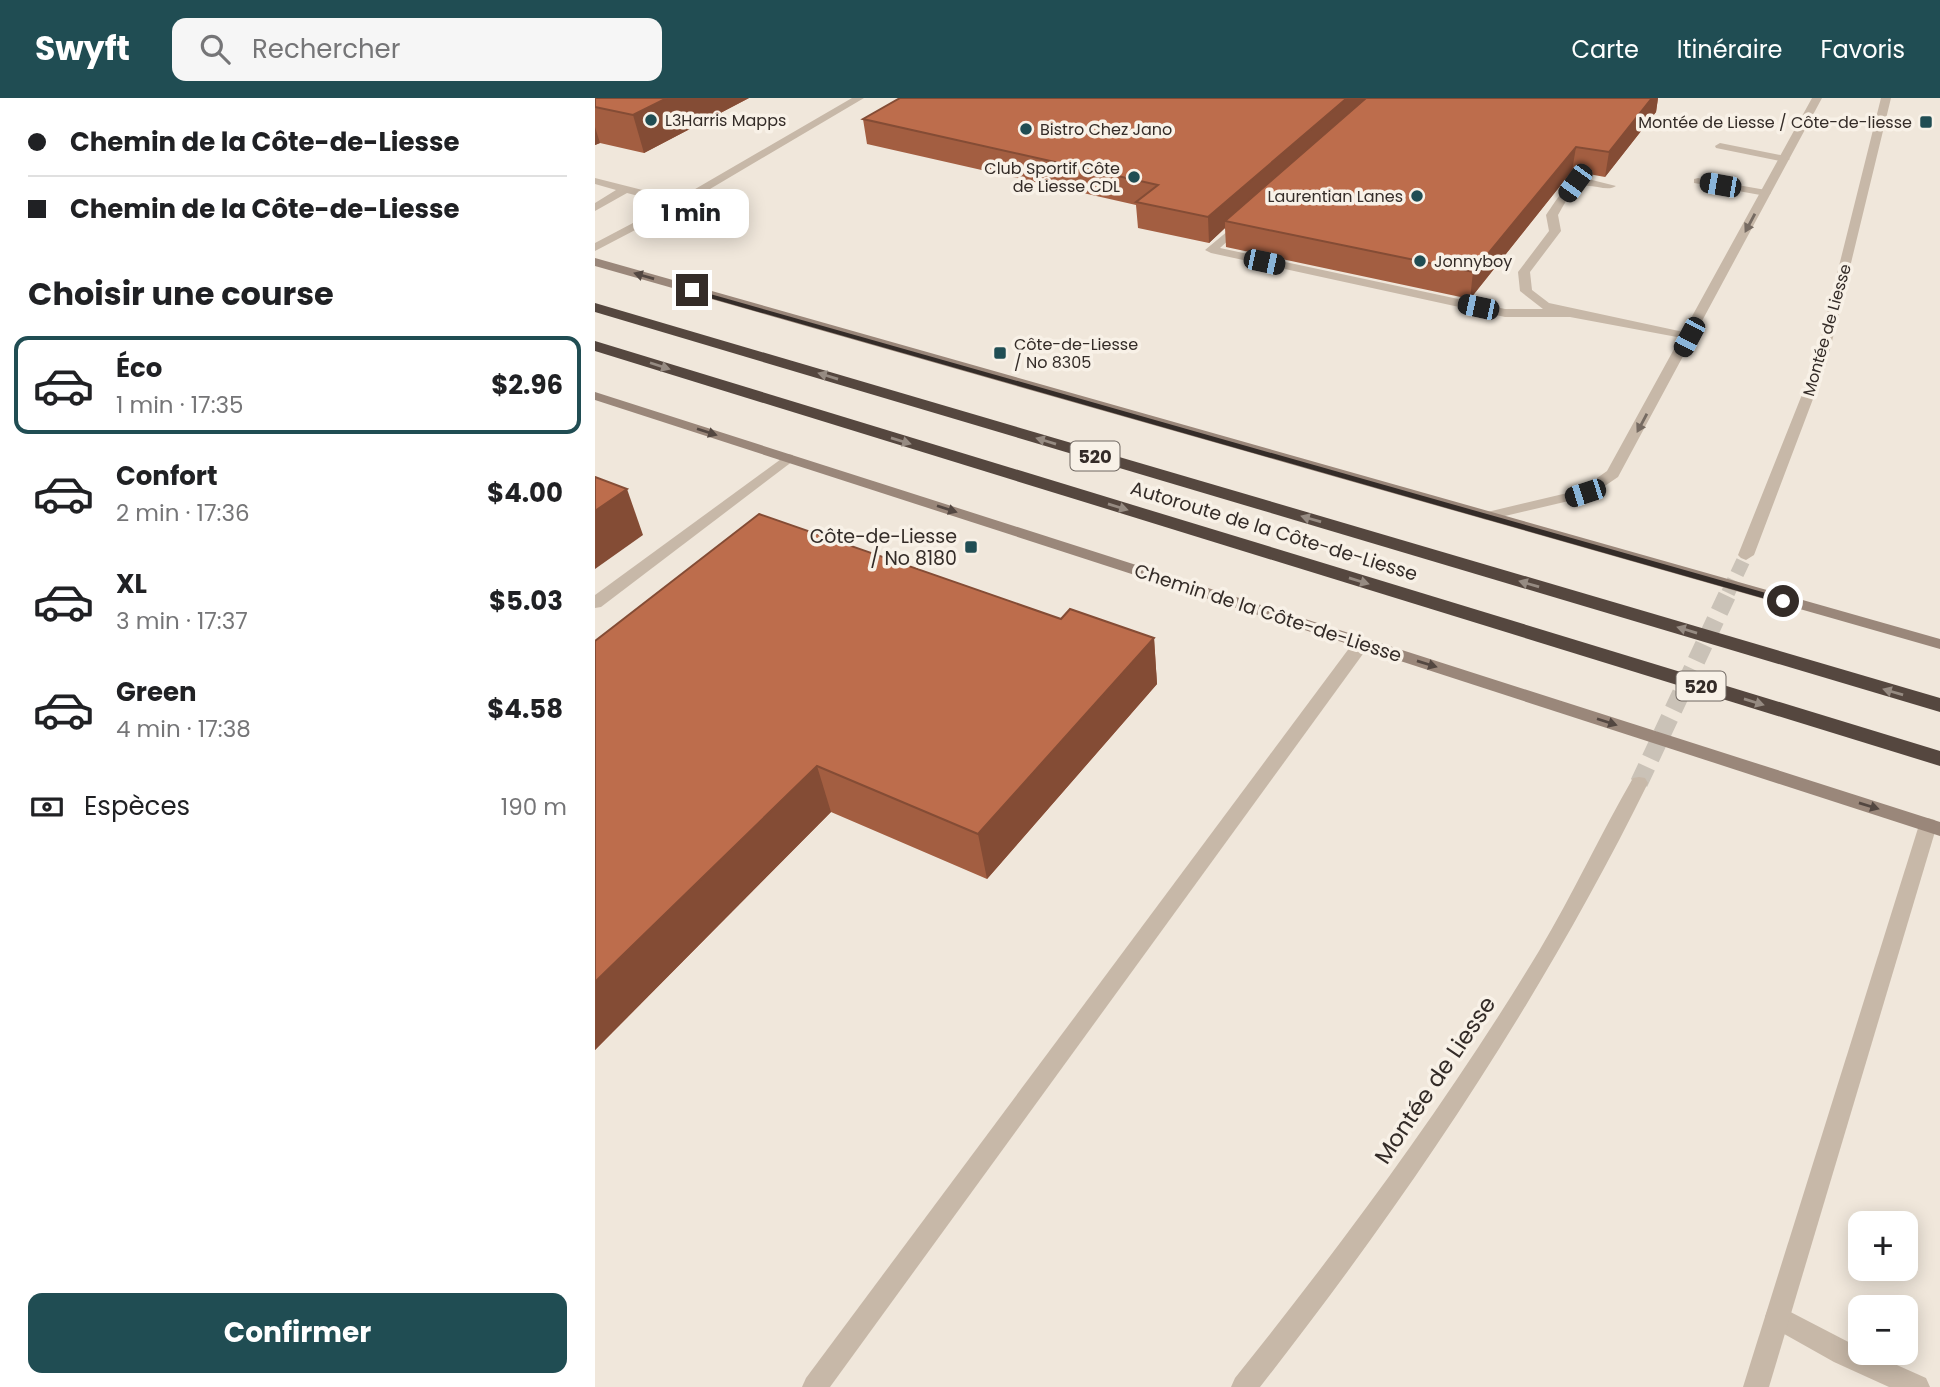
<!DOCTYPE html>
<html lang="fr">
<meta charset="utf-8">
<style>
body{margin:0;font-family:Poppins,sans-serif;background:#f6f6f6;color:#202124;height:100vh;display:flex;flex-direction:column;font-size:26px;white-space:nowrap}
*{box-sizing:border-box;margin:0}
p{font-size:23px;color:#757577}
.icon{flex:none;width:38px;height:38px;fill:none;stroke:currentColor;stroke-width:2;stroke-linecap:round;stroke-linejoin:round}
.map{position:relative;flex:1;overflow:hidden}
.sheet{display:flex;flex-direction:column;background:#fff;width:595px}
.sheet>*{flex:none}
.top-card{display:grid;align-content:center;height:154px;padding:0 28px;background:#fff}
.fabs{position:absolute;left:1253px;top:1113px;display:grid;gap:14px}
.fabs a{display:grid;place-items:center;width:70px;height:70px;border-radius:14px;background:#fff;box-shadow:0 4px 18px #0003;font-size:35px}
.end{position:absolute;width:32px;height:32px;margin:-16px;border:9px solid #342c28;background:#fff;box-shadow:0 0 0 4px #fff}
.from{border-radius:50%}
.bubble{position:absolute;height:49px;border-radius:14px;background:#fff;box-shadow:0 4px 18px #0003;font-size:23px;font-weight:700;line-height:49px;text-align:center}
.car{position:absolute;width:21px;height:42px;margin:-21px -10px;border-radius:9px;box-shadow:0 0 5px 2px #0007;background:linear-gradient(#222 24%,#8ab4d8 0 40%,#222 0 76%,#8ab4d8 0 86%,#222 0)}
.top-card b{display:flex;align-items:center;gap:24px;height:66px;font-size:26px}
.top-card b+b{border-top:2px solid #e0e0e0}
.top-card i{width:18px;height:18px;background:#202124}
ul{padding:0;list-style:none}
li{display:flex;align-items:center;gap:21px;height:98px;margin:0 14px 10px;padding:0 14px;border:4px solid transparent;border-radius:14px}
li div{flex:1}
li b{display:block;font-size:26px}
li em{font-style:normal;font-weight:700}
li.current{border-color:#204d53}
li>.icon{width:63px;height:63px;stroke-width:1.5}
h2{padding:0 28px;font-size:32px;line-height:84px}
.pay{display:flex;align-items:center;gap:18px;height:77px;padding:0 28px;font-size:26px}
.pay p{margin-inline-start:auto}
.cta{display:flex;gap:14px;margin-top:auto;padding:14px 28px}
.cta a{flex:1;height:80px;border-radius:14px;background:#204d53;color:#fff;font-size:28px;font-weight:700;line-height:80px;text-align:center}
header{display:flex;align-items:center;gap:42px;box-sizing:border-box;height:98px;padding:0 35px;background:#204d53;color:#fff}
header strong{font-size:33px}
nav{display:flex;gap:38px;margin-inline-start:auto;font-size:24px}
.search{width:490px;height:63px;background:#f6f6f6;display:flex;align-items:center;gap:18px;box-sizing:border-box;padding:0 24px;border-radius:14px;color:#757577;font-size:26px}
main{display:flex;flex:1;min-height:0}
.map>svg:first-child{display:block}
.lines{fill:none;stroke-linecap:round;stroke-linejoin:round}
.tertiary-tunnel-far1{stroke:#cac2b7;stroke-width:14;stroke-dasharray:14 7;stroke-linecap:butt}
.tertiary-tunnel{stroke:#cac2b7;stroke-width:18;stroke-dasharray:18 9;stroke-linecap:butt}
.service{fill:#c7b8a8;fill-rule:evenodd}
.tertiary{fill:#c7b8a8;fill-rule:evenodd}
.secondary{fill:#9a877a;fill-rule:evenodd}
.motorway{fill:#55473f;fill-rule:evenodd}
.wall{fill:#a35e41}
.shaded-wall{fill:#844c35}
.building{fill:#bd6d4c;stroke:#844c35;stroke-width:2}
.oneway{fill:#766b62}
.oneway2{fill:#534741}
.oneway3{fill:#968b82}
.route{fill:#342c28}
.poi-dot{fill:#204d53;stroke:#f8f1e7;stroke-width:2.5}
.labels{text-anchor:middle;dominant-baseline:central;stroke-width:7;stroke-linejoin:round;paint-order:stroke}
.far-poi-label{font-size:16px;fill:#342c28;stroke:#f8f1e7;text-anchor:start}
.far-street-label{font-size:16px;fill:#342c28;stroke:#f8f1e7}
.shield{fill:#f8f1e7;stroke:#6f6761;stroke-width:2}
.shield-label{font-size:18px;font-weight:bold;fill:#342c28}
.street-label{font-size:19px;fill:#342c28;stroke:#f8f1e7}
.poi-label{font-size:19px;fill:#342c28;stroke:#f8f1e7;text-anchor:end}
.near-street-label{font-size:23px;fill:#342c28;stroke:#f8f1e7}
</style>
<header>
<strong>Swyft</strong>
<div class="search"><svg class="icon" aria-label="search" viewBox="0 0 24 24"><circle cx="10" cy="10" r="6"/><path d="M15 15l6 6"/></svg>Rechercher</div>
<nav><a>Carte</a><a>Itinéraire</a><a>Favoris</a></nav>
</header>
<main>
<section class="sheet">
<div class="top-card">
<b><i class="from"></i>Chemin de la Côte-de-Liesse</b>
<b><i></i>Chemin de la Côte-de-Liesse</b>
</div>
<h2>Choisir une course</h2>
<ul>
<li class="current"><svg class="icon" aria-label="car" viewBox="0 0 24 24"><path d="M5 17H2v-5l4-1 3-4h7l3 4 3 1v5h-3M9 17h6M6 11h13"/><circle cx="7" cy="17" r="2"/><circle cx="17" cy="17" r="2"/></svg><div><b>Éco</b><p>1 min · 17:35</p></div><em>$2.96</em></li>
<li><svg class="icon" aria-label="car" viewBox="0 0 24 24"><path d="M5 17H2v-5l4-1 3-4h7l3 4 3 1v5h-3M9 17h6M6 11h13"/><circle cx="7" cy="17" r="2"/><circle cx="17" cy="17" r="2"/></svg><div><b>Confort</b><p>2 min · 17:36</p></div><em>$4.00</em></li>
<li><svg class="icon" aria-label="car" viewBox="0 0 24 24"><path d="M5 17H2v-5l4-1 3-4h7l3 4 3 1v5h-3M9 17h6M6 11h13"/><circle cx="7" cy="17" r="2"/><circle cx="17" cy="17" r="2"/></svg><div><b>XL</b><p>3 min · 17:37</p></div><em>$5.03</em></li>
<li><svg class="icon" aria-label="car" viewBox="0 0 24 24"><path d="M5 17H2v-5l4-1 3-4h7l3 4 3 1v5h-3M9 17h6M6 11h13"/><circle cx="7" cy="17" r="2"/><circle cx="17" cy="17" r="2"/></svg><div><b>Green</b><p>4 min · 17:38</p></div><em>$4.58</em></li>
</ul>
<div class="pay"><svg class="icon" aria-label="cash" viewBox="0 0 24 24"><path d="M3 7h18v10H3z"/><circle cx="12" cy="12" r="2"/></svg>Espèces<p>190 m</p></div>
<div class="cta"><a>Confirmer</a></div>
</section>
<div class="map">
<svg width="1345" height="1289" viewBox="0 0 1345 1289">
<rect width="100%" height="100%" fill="#f0e7db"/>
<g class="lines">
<path class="tertiary-tunnel-far1" d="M 1133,495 L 1151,457"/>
<path class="tertiary-tunnel" d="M 1044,685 L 1134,493"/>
<g class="service">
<path d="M 257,0 L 269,0 L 88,107 L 0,153 L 0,145 L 74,106 L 32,95 L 0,113 L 0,105 L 21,92 L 0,86 L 0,80 L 83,101 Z"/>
<path d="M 1125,45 L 1190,58 L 1195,61 L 1190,64 L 1121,50 L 1120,48 Z"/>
<path d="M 1103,80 L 1171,92 L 1176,95 L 1171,98 L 1099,85 L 1099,81 Z"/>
<path d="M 993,81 L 1021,88 C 1011,95 995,83 983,90 C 974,95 968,109 963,117 L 966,133 L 935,174 L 937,192 L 954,205 L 1098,236 L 1098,242 L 975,219 L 910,219 L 616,155 L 610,152 L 646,122 L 650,123 L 650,127 L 625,150 L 910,211 L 948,211 L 925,193 L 923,174 L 954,133 L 951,117 C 963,100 971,83 993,81 Z"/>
<path d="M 193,356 L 198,357 L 198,363 L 6,509 L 0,510 L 0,497 Z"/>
<path d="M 1182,1207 L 1265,1250 L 1265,1255 L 1275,1255 L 1331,1280 L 1335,1289 L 1294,1289 L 1239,1264 L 1173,1227 L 1170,1219 L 1173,1211 Z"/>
</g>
<g class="tertiary">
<path d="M 1217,0 L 1227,0 L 1023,379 L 995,398 L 893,422 L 888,421 L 886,418 L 888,415 L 985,392 L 1012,373 Z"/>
<path d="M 1286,0 L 1296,0 L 1232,264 L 1159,457 L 1151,462 L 1146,460 L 1143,457 L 1220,264 Z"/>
<path d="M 767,540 L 775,545 L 773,549 L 235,1289 L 207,1289 L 211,1280 L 761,541 Z"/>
<path d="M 1044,679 L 1050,680 L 1053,685 C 947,900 813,1100 665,1289 L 636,1289 L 640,1280 C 749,1144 854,1002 944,853 C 978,796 1005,737 1038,680 Z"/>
<path d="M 1333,720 L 1340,722 L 1342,727 L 1174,1289 L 1148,1289 L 1324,727 L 1326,722 Z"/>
</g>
<g class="secondary">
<path d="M 0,160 L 1345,541 L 1345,551 L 0,168 Z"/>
<path d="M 0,294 L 1345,724 L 1345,738 L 0,302 Z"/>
</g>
<g class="motorway">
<path d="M 0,205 L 1345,600 L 1345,614 L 0,214 Z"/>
<path d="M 0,243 L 1345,653 L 1345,668 L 0,253 Z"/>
</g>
</g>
<g class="wall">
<path d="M 0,0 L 154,0 L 49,55 L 5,45 L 0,47 Z"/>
<path d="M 305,0 L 1063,0 L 1061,14 L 1010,79 L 977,73 L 875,201 L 631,149 L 630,130 L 614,145 L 543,130 L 541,107 L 272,46 L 268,21 Z"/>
<path d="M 466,521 L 559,540 L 562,586 L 392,781 L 236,714 L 0,952 L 0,543 Z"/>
</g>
<g class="shaded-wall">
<path d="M 72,0 L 154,0 L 49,55 L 38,17 Z"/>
<path d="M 752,0 L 778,0 L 630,123 L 630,130 L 614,145 L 613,119 Z"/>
<path d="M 1057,0 L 1063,0 L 1061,14 L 1010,79 L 1014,54 Z"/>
<path d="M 0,29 L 5,45 L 0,47 Z"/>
<path d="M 981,49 L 977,73 L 875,201 L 878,174 Z"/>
<path d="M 32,391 L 48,437 L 0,471 L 0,413 Z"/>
<path d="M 559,540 L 562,586 L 392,781 L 383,736 Z"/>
<path d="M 222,668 L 236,714 L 0,952 L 0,884 Z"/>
</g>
<g class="building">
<path d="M 0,0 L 72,0 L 38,17 L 0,9 Z"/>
<path d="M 305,0 L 752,0 L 613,119 L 541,104 L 563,87 L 268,21 Z"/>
<path d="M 771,0 L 1057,0 L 1014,54 L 981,49 L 878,174 L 630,123 Z"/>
<path d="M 0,379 L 32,391 L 0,413 Z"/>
<path d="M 164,416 L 466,521 L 475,511 L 559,540 L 383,736 L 222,668 L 0,884 L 0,543 Z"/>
</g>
<defs><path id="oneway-solid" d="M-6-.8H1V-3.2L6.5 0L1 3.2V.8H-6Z" transform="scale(1.75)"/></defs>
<g class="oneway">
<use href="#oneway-solid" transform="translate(1155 125) rotate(118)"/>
<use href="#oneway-solid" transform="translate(1047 325) rotate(118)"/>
</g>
<g class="oneway2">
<use href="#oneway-solid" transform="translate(49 178) rotate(-164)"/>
<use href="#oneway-solid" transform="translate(112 334) rotate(18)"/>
<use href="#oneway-solid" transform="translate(352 411) rotate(18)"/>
<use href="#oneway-solid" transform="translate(832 566) rotate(17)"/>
<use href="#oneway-solid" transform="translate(1012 624) rotate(18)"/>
<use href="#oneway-solid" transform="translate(1274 708) rotate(17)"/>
</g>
<g class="oneway3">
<use href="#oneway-solid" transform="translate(65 268) rotate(18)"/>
<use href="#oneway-solid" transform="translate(233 278) rotate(-163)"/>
<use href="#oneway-solid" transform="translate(306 343) rotate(17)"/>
<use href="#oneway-solid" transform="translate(451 343) rotate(-163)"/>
<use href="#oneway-solid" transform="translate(523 409) rotate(17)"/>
<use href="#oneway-solid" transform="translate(716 421) rotate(-164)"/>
<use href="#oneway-solid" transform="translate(764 483) rotate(17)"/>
<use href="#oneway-solid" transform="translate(934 486) rotate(-164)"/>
<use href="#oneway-solid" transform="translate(1092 532) rotate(-163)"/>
<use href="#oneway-solid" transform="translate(1298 594) rotate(-164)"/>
<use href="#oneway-solid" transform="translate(1159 604) rotate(17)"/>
</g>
<path class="route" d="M 94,190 L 1192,501 L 1193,503 L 1185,505 L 94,194 Z"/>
<g class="poi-dot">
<circle cx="56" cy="22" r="7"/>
<rect x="1324" y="17" width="14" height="14" rx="3.5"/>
<circle cx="431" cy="31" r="7"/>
<circle cx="539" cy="79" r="7"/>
<circle cx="822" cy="98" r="7"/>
<circle cx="825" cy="163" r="7"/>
<rect x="398" y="248" width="14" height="14" rx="3.5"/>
<rect x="369" y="442" width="14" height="14" rx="3.5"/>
</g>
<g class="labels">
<g class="far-poi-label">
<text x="70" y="22">L3Harris Mapps</text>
<text x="1317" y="24" text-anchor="end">Montée de Liesse / Côte-de-liesse</text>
<text x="445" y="31">Bistro Chez Jano</text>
<text x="525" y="70" text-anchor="end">Club Sportif Côte<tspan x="525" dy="18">de Liesse CDL</tspan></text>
<text x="808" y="98" text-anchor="end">Laurentian Lanes</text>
<text x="839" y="163">Jonnyboy</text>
<text x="419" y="246">Côte-de-Liesse<tspan x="419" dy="18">/ No 8305</tspan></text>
</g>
<g class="far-street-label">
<text transform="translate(1232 232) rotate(-74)">Montée de Liesse</text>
</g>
<g class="shield">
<rect x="475.5" y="343.5" width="49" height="29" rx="5"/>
<rect x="1081.5" y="573.5" width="49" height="29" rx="5"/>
</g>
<g class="shield-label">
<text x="500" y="358">520</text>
<text x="1106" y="588">520</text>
</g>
<g class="street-label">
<text transform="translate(679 433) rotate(17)">Autoroute de la Côte-de-Liesse</text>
<text transform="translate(673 515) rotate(18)">Chemin de la Côte-de-Liesse</text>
</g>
<g class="poi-label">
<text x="362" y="438">Côte-de-Liesse<tspan x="362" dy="22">/ No 8180</tspan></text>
</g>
<g class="near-street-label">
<text transform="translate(840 982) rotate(-56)">Montée de Liesse</text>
</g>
</g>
</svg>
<div class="fabs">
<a>+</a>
<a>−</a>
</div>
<i class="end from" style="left:1188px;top:503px"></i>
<i class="end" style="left:97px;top:192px"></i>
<div class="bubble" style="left:38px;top:91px;width:116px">1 min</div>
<i class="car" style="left:980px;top:85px;rotate:216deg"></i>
<i class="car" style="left:1125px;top:87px;rotate:280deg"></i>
<i class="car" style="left:669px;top:164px;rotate:102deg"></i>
<i class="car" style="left:883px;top:209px;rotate:282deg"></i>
<i class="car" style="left:1094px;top:239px;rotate:208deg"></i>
<i class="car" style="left:990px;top:395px;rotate:252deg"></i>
</div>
</main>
